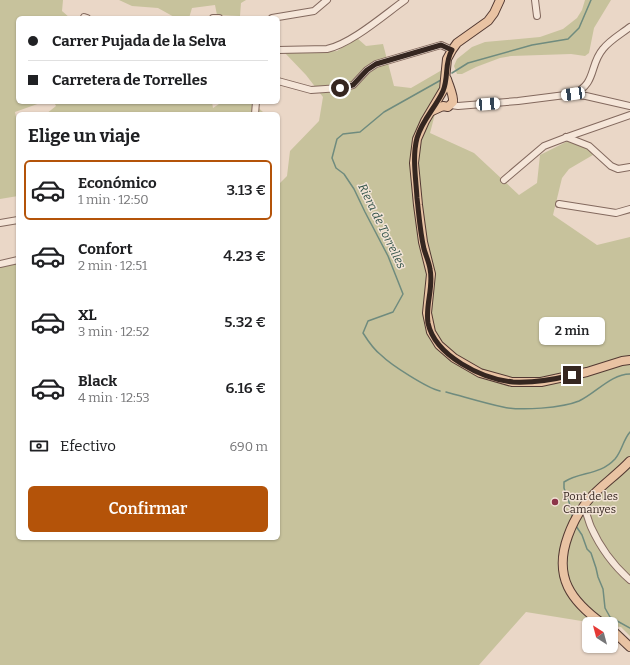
<!DOCTYPE html>
<html lang="es">
<meta charset="utf-8">
<style>
body{margin:0;font-family:Bitter,serif;background:#f6f6f6;color:#202124;height:100vh;display:flex;flex-direction:column;font-size:15px;white-space:nowrap}
*{box-sizing:border-box;margin:0}
p{font-size:13px;color:#757577}
.icon{flex:none;width:22px;height:22px;fill:none;stroke:currentColor;stroke-width:2;stroke-linecap:round;stroke-linejoin:round}
.map{position:relative;flex:1;overflow:hidden}
.drawer{position:absolute;left:16px;top:112px;width:264px;height:428px;display:flex;flex-direction:column;background:#fff;border-radius:6px;box-shadow:0 1px 3px #0004}
.drawer>*{flex:none}
.banner{position:absolute;left:16px;top:16px;width:264px;height:88px;border-radius:6px;box-shadow:0 1px 3px #0004;display:grid;align-content:center;height:88px;padding:0 12px;background:#fff}
.needle{width:26px;rotate:324deg}
.buttons{position:absolute;left:582px;top:617px;display:grid;gap:8px}
.buttons a{display:grid;place-items:center;width:36px;height:36px;border-radius:6px;background:#fff;box-shadow:0 1px 3px #0004;font-size:20px}
.end{position:absolute;width:18px;height:18px;margin:-9px;border:5px solid #352620;background:#fff;box-shadow:0 0 0 2px #fff}
.from{border-radius:50%}
.bubble{position:absolute;height:28px;border-radius:6px;background:#fff;box-shadow:0 1px 3px #0004;font-size:13px;font-weight:600;line-height:28px;text-align:center}
.car{position:absolute;width:12px;height:24px;margin:-12px -6px;border-radius:5px;box-shadow:0 0 3px 1px #0007;background:linear-gradient(#fff 24%,#345 0 40%,#fff 0 76%,#345 0 86%,#fff 0)}
.banner b{display:flex;align-items:center;gap:14px;height:38px;font-size:15px}
.banner b+b{border-top:1px solid #e0e0e0}
.banner i{width:10px;height:10px;background:#202124}
ul{padding:0;list-style:none}
li{display:flex;align-items:center;gap:12px;height:60px;margin:0 8px 6px;padding:0 4px;border:2px solid transparent;border-radius:6px}
li div{flex:1}
li b{display:block;font-size:15px}
li em{font-style:normal;font-weight:600}
li.current{border-color:#b45309}
li>.icon{width:36px;height:36px;stroke-width:1.5}
h2{padding:0 12px;font-size:18px;line-height:48px}
.pay{display:flex;align-items:center;gap:10px;height:44px;padding:0 12px;font-size:15px}
.pay p{margin-inline-start:auto}
.primary-button{display:flex;gap:8px;margin-top:auto;padding:8px 12px}
.primary-button a{flex:1;height:46px;border-radius:6px;background:#b45309;color:#fff;font-size:16px;font-weight:600;line-height:46px;text-align:center}
.map>svg:first-child{display:block}
.green{fill:#c7c29c}
.lines{fill:none;stroke-linecap:round;stroke-linejoin:round}
.stream{stroke:#6f8b7e;stroke-width:1.5}
.minor-casing{stroke:#83695e;stroke-width:8}
.major-casing{stroke:#523932;stroke-width:10}
.minor{stroke:#f5e6d9;stroke-width:6}
.major{stroke:#e9c3a3;stroke-width:8}
.route{stroke:#352620;stroke-width:5}
.poi-dot{fill:#8c3449;stroke:#f2e3d6;stroke-width:1.5}
.labels{text-anchor:middle;dominant-baseline:central;stroke-width:3;stroke-linejoin:round;paint-order:stroke}
.poi-label{font-size:11px;fill:#352620;stroke:#f2e3d6;text-anchor:start}
.water-label{font-size:12px;font-style:italic;fill:#315349;stroke:#f2e3d6}
</style>
<div class="map">
<svg width="630" height="665" viewBox="0 0 630 665">
<rect width="100%" height="100%" fill="#ead7c7"/>
<g class="green">
<path d="M 0,0 L 63,0 L 62,11 L 70,18 L 18,18 L 18,102 L 43,102 L 15,112 L 18,126 L 18,196 L 0,199 Z"/>
<path d="M 119,0 L 246,0 L 241,3 L 240,16 L 217,15 L 215,5 L 192,8 L 189,18 L 176,18 L 158,8 L 132,6 Z"/>
<path d="M 585,0 L 611,0 L 594,28 L 589,53 L 585,56 L 571,54 L 511,56 L 500,58 L 476,67 L 462,74 L 457,74 L 454,66 L 457,59 L 472,47 L 485,42 L 540,37 L 563,29 L 577,18 L 582,10 Z"/>
<path d="M 357,38 L 366,46 L 383,44 L 394,86 L 411,88 L 442,70 L 435,114 L 430,133 L 474,153 L 519,195 L 537,183 L 540,155 L 572,139 L 598,152 L 569,169 L 562,178 L 553,215 L 597,245 L 630,237 L 630,636 L 621,627 L 611,626 L 611,624 L 600,624 L 526,612 L 479,665 L 0,665 L 0,266 L 18,262 L 18,538 L 278,538 L 278,185 L 287,176 L 290,151 L 319,121 L 323,97 L 306,75 L 285,53 L 337,51 Z"/>
<path d="M 54,102 L 212,102 L 213,108 L 222,102 L 252,102 L 263,112 L 262,114 L 46,114 L 56,106 Z"/>
</g>
<g class="lines">
<g class="stream">
<path d="M 452,73 L 468,63 L 532,45 L 568,39 L 579,28 L 591,0"/>
<path d="M 440,391 C 427,388 391,365 381,355 C 373,349 368,341 363,333 L 368,321 L 393,312 L 403,294 L 388,256 L 365,212 L 354,189 L 344,174 L 336,168 L 332,158 L 337,139 L 343,134 L 360,132 L 384,112 L 441,80"/>
<path d="M 446,392 C 465,397 484,403 503,407 C 521,411 562,408 579,401 C 596,393 611,374 630,374"/>
<path d="M 573,519 L 569,502 L 564,488 L 564,482 C 581,471 599,476 615,459 C 622,451 623,440 630,432"/>
<path d="M 576,526 L 582,535 L 587,549 L 591,553 L 596,568 L 598,577 L 603,589 L 605,608 L 610,617 L 630,628"/>
</g>
<defs>
<g id="minor">
<path d="M 535,0 L 537,16"/>
<path d="M 84,17 L 87,18"/>
<path d="M 213,18 L 219,18"/>
<path d="M 272,18 L 314,11 L 327,0"/>
<path d="M 278,50 L 327,49 C 351,44 384,15 405,0"/>
<path d="M 278,81 L 311,90 L 340,88 L 353,85 L 367,70 L 376,64 L 441,45 L 452,50"/>
<path d="M 575,95 L 586,96 L 630,106"/>
<path d="M 451,105 L 458,106 L 518,101 L 573,94 C 597,84 589,65 603,49 C 610,40 621,34 630,27"/>
<path d="M 255,114 L 256,102"/>
<path d="M 566,137 L 589,146 L 611,166 L 618,169 L 630,167"/>
<path d="M 504,180 L 544,146 L 570,136 L 630,115"/>
<path d="M 559,204 L 616,213 L 630,209"/>
<path d="M 0,223 L 18,220"/>
<path d="M 0,264 L 18,260"/>
<path d="M 583,506 C 587,513 588,520 591,527 C 600,547 614,566 630,580"/>
</g>
<g id="major">
<path d="M 500,0 L 494,13 L 488,21 L 457,43 L 452,50 L 447,59 L 444,89 L 425,121 L 417,139 L 414,163 L 418,205 L 423,242 L 431,274 L 427,313 L 431,332 L 439,345 L 454,358 L 480,373 L 512,382 L 541,382 L 587,372 L 622,361 L 630,360"/>
<path d="M 432,111 L 443,106 L 448,107 L 453,102 C 454,96 449,86 447,79"/>
<path d="M 603,624 C 571,601 553,577 568,536 C 573,522 581,508 591,497 C 603,484 618,474 630,461"/>
<path d="M 611,629 L 630,647"/>
</g>
</defs>
<use href="#minor" class="minor-casing"/>
<use href="#major" class="major-casing"/>
<use href="#minor" class="minor"/>
<use href="#major" class="major"/>
</g>
<g class="lines">
<path class="route" d="M 340,88 L 353,85 L 367,70 L 376,64 L 441,45 L 452,50 C 444,63 449,77 443,91 C 436,107 422,120 417,138 C 412,157 416,179 417,198 C 419,215 420,232 424,249 C 426,256 429,262 430,269 C 434,287 425,305 428,323 C 435,356 482,379 513,382 C 534,383 552,380 572,375"/>
</g>
<circle class="poi-dot" cx="555" cy="502" r="4"/>
<g class="labels">
<g class="poi-label">
<text x="563" y="496">Pont de les<tspan x="563" dy="13">Camanyes</tspan></text>
</g>
<g class="water-label">
<text transform="translate(382 226) rotate(64)">Riera de Torrelles</text>
</g>
</g>
</svg>
<div class="buttons">
<a><svg class="needle" viewBox="-14 -14 28 28"><path d="M0-13l5 13h-10z" fill="#e53935"/><path d="M0 13l5-13h-10z" fill="#757577"/></svg></a>
</div>
<i class="end from" style="left:340px;top:88px"></i>
<i class="end" style="left:572px;top:375px"></i>
<div class="bubble" style="left:539px;top:317px;width:66px">2 min</div>
<i class="car" style="left:573px;top:94px;rotate:262deg"></i>
<i class="car" style="left:488px;top:104px;rotate:86deg"></i>
<div class="banner">
<b><i class="from"></i>Carrer Pujada de la Selva</b>
<b><i></i>Carretera de Torrelles</b>
</div>
<section class="drawer">
<h2>Elige un viaje</h2>
<ul>
<li class="current"><svg class="icon" aria-label="car" viewBox="0 0 24 24"><path d="M5 17H2v-5l4-1 3-4h7l3 4 3 1v5h-3M9 17h6M6 11h13"/><circle cx="7" cy="17" r="2"/><circle cx="17" cy="17" r="2"/></svg><div><b>Económico</b><p>1 min · 12:50</p></div><em>3.13 €</em></li>
<li><svg class="icon" aria-label="car" viewBox="0 0 24 24"><path d="M5 17H2v-5l4-1 3-4h7l3 4 3 1v5h-3M9 17h6M6 11h13"/><circle cx="7" cy="17" r="2"/><circle cx="17" cy="17" r="2"/></svg><div><b>Confort</b><p>2 min · 12:51</p></div><em>4.23 €</em></li>
<li><svg class="icon" aria-label="car" viewBox="0 0 24 24"><path d="M5 17H2v-5l4-1 3-4h7l3 4 3 1v5h-3M9 17h6M6 11h13"/><circle cx="7" cy="17" r="2"/><circle cx="17" cy="17" r="2"/></svg><div><b>XL</b><p>3 min · 12:52</p></div><em>5.32 €</em></li>
<li><svg class="icon" aria-label="car" viewBox="0 0 24 24"><path d="M5 17H2v-5l4-1 3-4h7l3 4 3 1v5h-3M9 17h6M6 11h13"/><circle cx="7" cy="17" r="2"/><circle cx="17" cy="17" r="2"/></svg><div><b>Black</b><p>4 min · 12:53</p></div><em>6.16 €</em></li>
</ul>
<div class="pay"><svg class="icon" aria-label="cash" viewBox="0 0 24 24"><path d="M3 7h18v10H3z"/><circle cx="12" cy="12" r="2"/></svg>Efectivo<p>690 m</p></div>
<div class="primary-button"><a>Confirmar</a></div>
</section>
</div>
